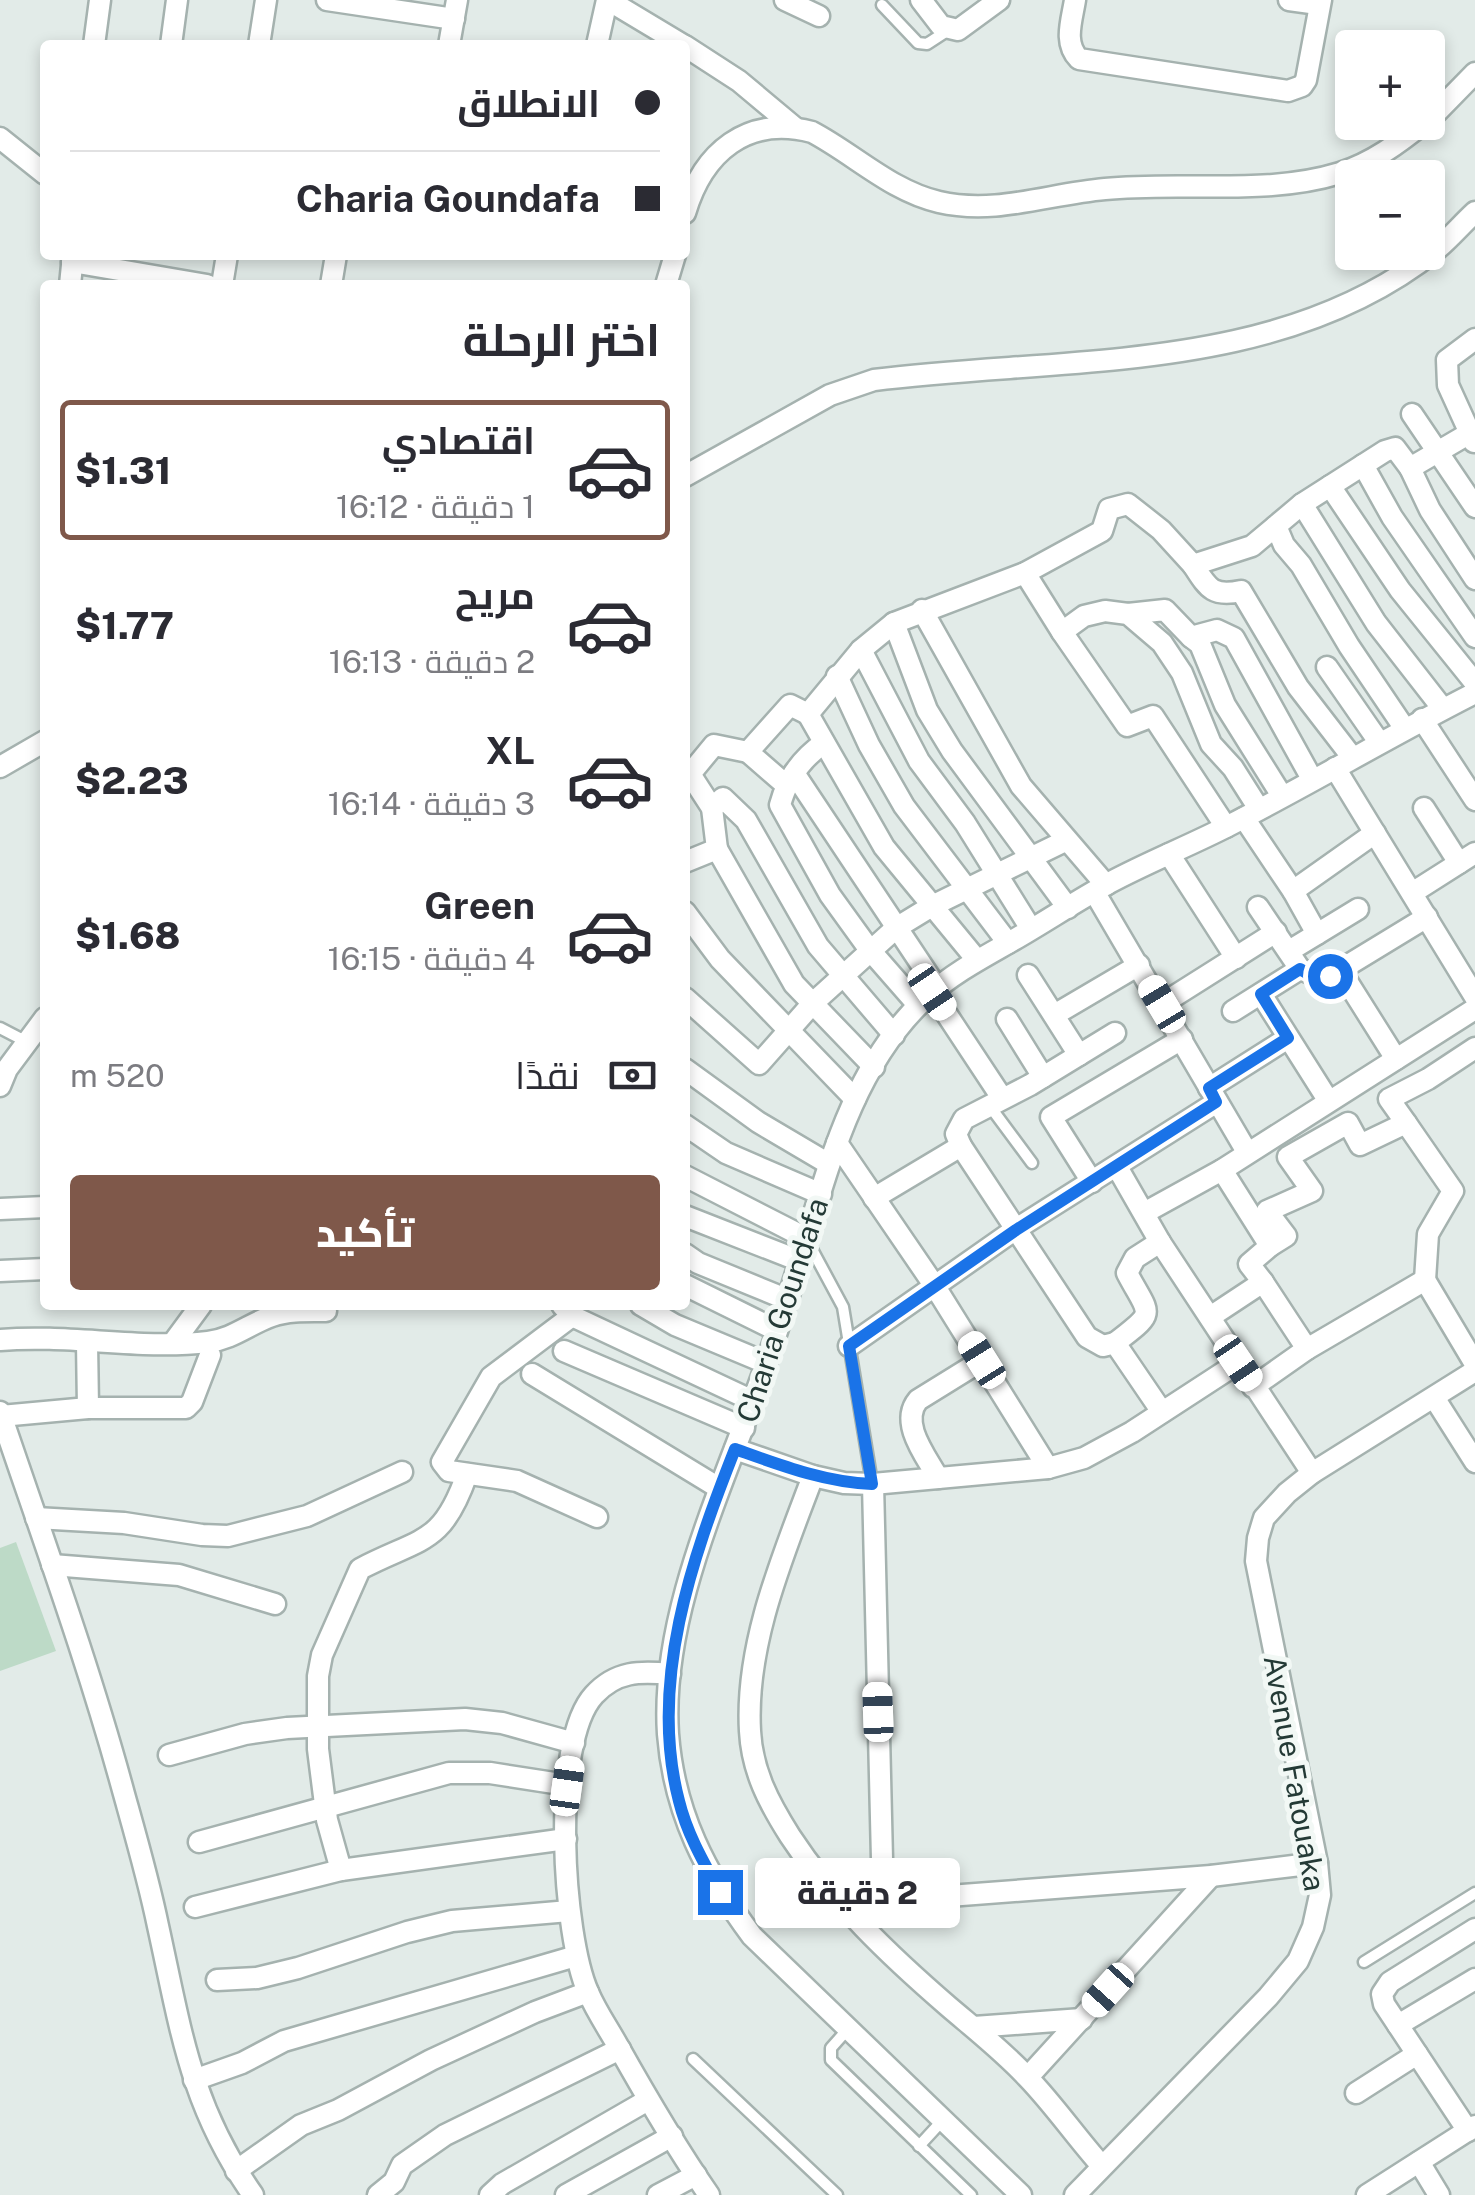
<!DOCTYPE html>
<html lang="ar">
<meta charset="utf-8">
<style>
body{margin:0;font-family:"Public Sans",Cairo,sans-serif;background:#f2f2f3;color:#2b2b33;direction:rtl;height:100vh;display:flex;flex-direction:column;font-size:38px;white-space:nowrap}
*{box-sizing:border-box;margin:0}
p{font-size:32px;color:#7c7c81}
.icon{flex:none;width:55px;height:55px;fill:none;stroke:currentColor;stroke-width:2;stroke-linecap:round;stroke-linejoin:round}
.map{position:relative;flex:1;overflow:hidden;direction:ltr}
.details{position:absolute;left:40px;top:280px;width:650px;height:1030px;display:flex;flex-direction:column;background:#fff;border-radius:10px;box-shadow:0 5px 15px #0003;direction:rtl}
.details>*{flex:none}
.top-card{position:absolute;left:40px;top:40px;width:650px;height:220px;border-radius:10px;box-shadow:0 5px 15px #0003;direction:rtl;display:grid;align-content:center;height:220px;padding:0 30px;background:#fff}
.fabs{position:absolute;left:1335px;top:30px;display:grid;gap:20px}
.fabs a{display:grid;place-items:center;width:110px;height:110px;border-radius:10px;background:#fff;box-shadow:0 5px 15px #0003;font-size:50px}
.end{position:absolute;width:45px;height:45px;margin:-22px;border:12px solid #1a73e8;background:#fff;box-shadow:0 0 0 5px #fff}
.from{border-radius:50%}
.bubble{position:absolute;height:70px;border-radius:10px;background:#fff;box-shadow:0 5px 15px #0003;font-size:32px;font-weight:800;line-height:70px;text-align:center;direction:rtl}
.car{position:absolute;width:30px;height:60px;margin:-30px -15px;border-radius:12px;box-shadow:0 0 8px 2px #0007;background:linear-gradient(#fff 24%,#345 0 40%,#fff 0 76%,#345 0 86%,#fff 0)}
.top-card b{display:flex;align-items:center;gap:35px;height:95px;font-size:38px}
.top-card b+b{border-top:2px solid #e1e1e2}
.top-card i{width:25px;height:25px;background:#2b2b33}
ul{padding:0;list-style:none}
li{display:flex;align-items:center;gap:30px;height:140px;margin:0 20px 15px;padding:0 10px;border:5px solid transparent;border-radius:10px}
li div{flex:1}
li b{display:block;font-size:38px}
li em{font-style:normal;font-weight:800}
li.current{border-color:#7f584a}
li>.icon{width:90px;height:90px;stroke-width:1.5}
h2{padding:0 30px;font-size:45px;line-height:120px}
.pay{display:flex;align-items:center;gap:25px;height:110px;padding:0 30px;font-size:38px}
.pay p{margin-inline-start:auto}
.primary-button{display:flex;gap:20px;margin-top:auto;padding:20px 30px}
.primary-button a{flex:1;height:115px;border-radius:10px;background:#7f584a;color:#fff;font-size:40px;font-weight:800;line-height:115px;text-align:center}
.map>svg:first-child{display:block}
.green{fill:#bddac7}
.lines{fill:none;stroke-linecap:round;stroke-linejoin:round}
.lane-casing{stroke:#a5b2af;stroke-width:15}
.street-casing{stroke:#a5b2af;stroke-width:25}
.lane{stroke:#fff;stroke-width:10}
.street{stroke:#fff;stroke-width:20}
.route{stroke:#1a73e8;stroke-width:12}
.labels{text-anchor:middle;dominant-baseline:central;stroke-width:10;stroke-linejoin:round;paint-order:stroke}
.street-label{font-size:30px;fill:#243a36;stroke:#f2f8f5}
</style>
<div class="map">
<svg width="1475" height="2195" viewBox="0 0 1475 2195">
<rect width="100%" height="100%" fill="#e2ebe8"/>
<path class="green" d="M 16,1542 L 56,1651 L 0,1671 L 0,1548 Z"/>
<g class="lines">
<defs>
<g id="lane">
<path d="M 882,5 L 918,43 L 927,44 L 950,29"/>
<path d="M 0,1028 L 27,1042"/>
<path d="M 989,1105 L 1032,1163"/>
<path d="M 808,1242 L 843,1307 L 872,1483"/>
<path d="M 1364,1962 L 1475,1893"/>
<path d="M 848,2029 L 831,2048 L 831,2060 L 971,2195"/>
<path d="M 693,2059 L 837,2195"/>
<path d="M 919,2146 L 942,2121"/>
</g>
<g id="street">
<path d="M 327,0 L 454,19"/>
<path d="M 608,0 L 683,45"/>
<path d="M 785,0 L 819,16"/>
<path d="M 921,0 L 941,26 L 958,30 L 999,0"/>
<path d="M 1075,0 C 1072,20 1063,43 1079,59 L 1288,91 L 1302,86 L 1306,80 L 1321,0"/>
<path d="M 1289,0 L 1318,4"/>
<path d="M 94,45 L 100,0"/>
<path d="M 171,45 L 177,0"/>
<path d="M 259,45 L 266,0"/>
<path d="M 449,45 L 457,0"/>
<path d="M 597,45 L 607,0"/>
<path d="M 685,46 L 739,81 L 794,127"/>
<path d="M 1428,121 L 1475,73"/>
<path d="M 0,138 L 45,174"/>
<path d="M 685,213 C 703,152 747,115 812,132 C 854,154 891,191 939,202 C 996,215 1048,194 1105,189 C 1182,181 1266,196 1340,173 C 1372,163 1399,143 1425,122"/>
<path d="M 72,262 L 207,285"/>
<path d="M 70,285 L 73,255"/>
<path d="M 222,285 L 227,255"/>
<path d="M 331,285 L 336,255"/>
<path d="M 666,285 L 675,255"/>
<path d="M 1412,414 L 1475,507"/>
<path d="M 1474,442 L 1448,385 L 1447,360 L 1475,339"/>
<path d="M 1363,465 L 1392,517 L 1475,637"/>
<path d="M 1410,468 L 1430,510 L 1475,579"/>
<path d="M 685,476 L 830,395 L 874,380 C 1062,356 1280,376 1437,249 C 1450,238 1462,224 1475,212"/>
<path d="M 1330,486 L 1400,590 L 1475,683"/>
<path d="M 1302,504 L 1376,623 L 1443,709"/>
<path d="M 1276,526 L 1284,545 L 1301,565 L 1349,646 L 1405,729"/>
<path d="M 1193,565 C 1208,588 1212,597 1241,591 L 1298,687 L 1352,757"/>
<path d="M 1025,573 L 1062,632 L 1084,616 L 1105,611 L 1128,614 L 1162,643 L 1182,673 L 1211,744 L 1233,768 L 1259,809"/>
<path d="M 922,610 L 1021,786 L 1106,885"/>
<path d="M 1128,614 L 1165,610 L 1191,637 L 1217,630 L 1234,638 L 1312,779"/>
<path d="M 894,623 L 927,710 L 952,751 L 1068,908"/>
<path d="M 1062,632 L 1127,726 L 1153,716 L 1226,827"/>
<path d="M 1191,637 L 1200,644 L 1225,705 L 1282,796"/>
<path d="M 861,650 L 919,761 L 965,823 L 1031,929"/>
<path d="M 1327,667 L 1379,742"/>
<path d="M 837,676 L 869,745 L 904,806 L 1008,943"/>
<path d="M 808,714 L 884,847 L 977,960"/>
<path d="M 1422,719 L 1475,800"/>
<path d="M 824,743 C 802,758 787,779 780,805 L 830,895 L 869,949 L 918,1005"/>
<path d="M 0,767 L 45,741"/>
<path d="M 1335,768 L 1475,997"/>
<path d="M 794,773 L 937,988"/>
<path d="M 786,785 L 748,752 L 790,705 L 808,714 L 861,650 L 894,623 L 1025,573 L 1102,531 L 1109,509 L 1128,504 L 1161,530 L 1193,565 L 1252,546 L 1302,504 L 1385,451 L 1395,448 L 1410,468 L 1470,433"/>
<path d="M 712,808 L 723,798 L 746,820 L 818,946 L 894,1035"/>
<path d="M 1424,808 L 1459,863"/>
<path d="M 1244,818 L 1293,891"/>
<path d="M 717,849 L 794,984 L 874,1067"/>
<path d="M 1169,854 L 1236,958"/>
<path d="M 685,862 L 717,849 L 712,808 L 690,774 L 714,745 L 748,752"/>
<path d="M 1095,893 L 1247,1152"/>
<path d="M 1412,893 L 1475,853"/>
<path d="M 1258,907 L 1300,969 L 1322,978 L 1340,970 L 1396,1059"/>
<path d="M 685,912 L 720,959 L 855,1099"/>
<path d="M 1317,934 L 1358,909"/>
<path d="M 1289,951 L 1317,934 L 1293,891 L 1375,833"/>
<path d="M 1340,970 L 1427,917"/>
<path d="M 1028,975 L 1079,1055"/>
<path d="M 932,992 L 1002,1098"/>
<path d="M 1261,994 L 1328,1100"/>
<path d="M 685,998 L 759,1064 L 813,1003 L 896,928 L 932,906 L 1065,841"/>
<path d="M 1162,1004 L 1276,932"/>
<path d="M 1233,1011 L 1300,969"/>
<path d="M 1054,1015 L 1139,965"/>
<path d="M 1007,1019 L 1043,1077"/>
<path d="M 685,1069 L 758,1122 L 829,1164"/>
<path d="M 0,1086 L 7,1069 L 45,1018"/>
<path d="M 1209,1088 L 1288,1038"/>
<path d="M 1406,1123 L 1453,1191 L 1428,1234 L 1425,1280"/>
<path d="M 685,1125 L 726,1153 L 821,1194"/>
<path d="M 837,1143 L 934,1285 L 1048,1468"/>
<path d="M 961,1146 L 956,1134 L 964,1119 L 1030,1085 L 1115,1033"/>
<path d="M 1117,1167 L 1160,1242 L 1312,1473"/>
<path d="M 1222,1170 L 1270,1246 L 1249,1264 L 1263,1282"/>
<path d="M 685,1176 L 806,1238"/>
<path d="M 1092,1182 L 1051,1117 L 1182,1039"/>
<path d="M 874,1198 L 961,1146 L 1087,1337 L 1103,1346 L 1115,1343 L 1162,1412"/>
<path d="M 0,1209 L 45,1207"/>
<path d="M 1144,1213 L 1222,1170 L 1475,1009"/>
<path d="M 685,1216 L 800,1261"/>
<path d="M 1270,1246 L 1286,1236 L 1267,1211 L 1312,1191 L 1288,1157 L 1348,1123 L 1360,1145 L 1406,1123 L 1389,1099 L 1428,1079 L 1475,1048"/>
<path d="M 685,1254 L 698,1263 L 786,1299"/>
<path d="M 0,1271 L 45,1269"/>
<path d="M 685,1285 L 776,1330"/>
<path d="M 562,1305 L 572,1316 L 753,1401"/>
<path d="M 641,1305 L 675,1325 L 766,1363"/>
<path d="M 572,1316 L 491,1377 L 442,1462 L 449,1471 L 517,1481 L 597,1517"/>
<path d="M 1210,1317 L 1263,1282 L 1307,1349 L 1253,1387"/>
<path d="M 0,1340 C 69,1334 139,1350 208,1342 C 233,1339 249,1324 272,1316 C 289,1310 308,1311 326,1311"/>
<path d="M 87,1342 L 88,1408"/>
<path d="M 173,1343 L 201,1305"/>
<path d="M 1115,1343 C 1158,1310 1150,1317 1127,1273 L 1135,1258 L 1160,1242"/>
<path d="M 849,1346 L 1016,1229 L 1217,1102"/>
<path d="M 1307,1349 L 1425,1280 L 1475,1364"/>
<path d="M 564,1351 L 744,1428"/>
<path d="M 532,1374 L 719,1488"/>
<path d="M 1435,1399 L 1475,1462"/>
<path d="M 0,1412 C 43,1539 89,1665 124,1794 C 136,1837 149,1882 158,1926 C 181,2030 190,2105 253,2195"/>
<path d="M 1,1416 L 88,1408 L 186,1408 L 192,1402 L 210,1355"/>
<path d="M 735,1449 L 813,1476 L 844,1483 L 873,1484 L 1048,1468 L 1084,1458 L 1132,1432 L 1238,1363"/>
<path d="M 813,1476 C 783,1556 745,1644 750,1731 C 752,1771 769,1803 790,1836 C 833,1902 890,1956 949,2007 C 976,2030 1004,2052 1028,2078 C 1054,2105 1076,2137 1101,2165"/>
<path d="M 938,1478 C 926,1456 899,1423 918,1400 L 981,1361"/>
<path d="M 873,1484 L 883,1901"/>
<path d="M 36,1518 L 124,1523 L 202,1535 L 228,1536 L 307,1516 L 402,1472"/>
<path d="M 52,1565 L 179,1575 L 275,1604"/>
<path d="M 670,1674 C 640,1671 616,1671 594,1695 C 550,1743 563,1936 588,1992 C 596,2011 608,2028 618,2046 C 646,2096 676,2147 709,2195"/>
<path d="M 169,1755 L 245,1734 L 287,1728 L 465,1719 L 502,1723 L 574,1743"/>
<path d="M 199,1842 L 449,1773 L 490,1773 L 567,1785"/>
<path d="M 341,1870 L 327,1820 L 318,1749 L 318,1676 L 322,1655 L 360,1569 C 421,1537 442,1546 467,1474"/>
<path d="M 195,1907 L 341,1870 L 566,1839"/>
<path d="M 846,1910 L 883,1901 L 1211,1876 L 1317,1863"/>
<path d="M 217,1980 L 257,1978 L 298,1968 L 407,1932 L 452,1921 L 569,1911"/>
<path d="M 1398,2025 L 1475,1979"/>
<path d="M 974,2027 L 1082,2019"/>
<path d="M 1028,2077 L 1211,1876"/>
<path d="M 194,2080 L 242,2063 L 284,2041 L 576,1956"/>
<path d="M 1356,2093 L 1417,2054"/>
<path d="M 1468,2131 L 1384,2004 L 1382,1994 L 1390,1982 L 1475,1929"/>
<path d="M 1419,2162 L 1439,2195"/>
<path d="M 236,2171 L 301,2125 L 338,2110 L 431,2060 L 535,2012 L 588,1992"/>
<path d="M 378,2195 L 394,2182 L 402,2165 L 445,2135 L 620,2049"/>
<path d="M 490,2195 L 502,2184 L 648,2100"/>
<path d="M 566,2195 L 672,2136"/>
<path d="M 658,2195 L 696,2175"/>
<path d="M 1021,2195 L 752,1936 C 706,1874 674,1813 668,1734 C 660,1612 725,1483 764,1370 C 776,1334 789,1297 800,1260 C 828,1168 853,1064 928,996 C 954,972 986,956 1017,938 C 1048,920 1078,900 1109,883 C 1148,862 1189,846 1228,826 C 1312,783 1392,735 1475,693"/>
<path d="M 1075,2195 L 1268,1997 L 1298,1961 L 1313,1927 L 1320,1895 L 1317,1863 L 1256,1561 L 1258,1538 L 1264,1518 L 1287,1493 L 1312,1473 L 1475,1371"/>
<path d="M 1367,2195 L 1475,2126"/>
</g>
</defs>
<use href="#lane" class="lane-casing"/>
<use href="#street" class="street-casing"/>
<use href="#lane" class="lane"/>
<use href="#street" class="street"/>
</g>
<g class="lines">
<path class="route" d="M 720,1892 C 704,1863 687,1834 679,1801 C 648,1683 692,1558 735,1449 C 780,1465 824,1482 872,1484 L 849,1346 L 1016,1230 L 1216,1102 L 1209,1088 L 1288,1038 L 1261,994 L 1300,969 L 1312,976 L 1330,976"/>
</g>
<g class="labels">
<g class="street-label">
<text transform="translate(782 1310) rotate(-72)">Charia Goundafa</text>
<text transform="translate(1295 1773) rotate(80)">Avenue Fatouaka</text>
</g>
</g>
</svg>
<div class="fabs">
<a>+</a>
<a>−</a>
</div>
<i class="end from" style="left:1330px;top:976px"></i>
<i class="end" style="left:720px;top:1892px"></i>
<div class="bubble" style="left:755px;top:1858px;width:205px">2 دقيقة</div>
<i class="car" style="left:932px;top:992px;rotate:146deg"></i>
<i class="car" style="left:1162px;top:1004px;rotate:329deg"></i>
<i class="car" style="left:982px;top:1360px;rotate:328deg"></i>
<i class="car" style="left:1238px;top:1363px;rotate:146deg"></i>
<i class="car" style="left:878px;top:1712px;rotate:358deg"></i>
<i class="car" style="left:567px;top:1786px;rotate:8deg"></i>
<i class="car" style="left:1108px;top:1990px;rotate:222deg"></i>
<div class="top-card">
<b><i class="from"></i>الانطلاق</b>
<b><i></i>Charia Goundafa</b>
</div>
<section class="details">
<h2>اختر الرحلة</h2>
<ul>
<li class="current"><svg class="icon" aria-label="car" viewBox="0 0 24 24"><path d="M5 17H2v-5l4-1 3-4h7l3 4 3 1v5h-3M9 17h6M6 11h13"/><circle cx="7" cy="17" r="2"/><circle cx="17" cy="17" r="2"/></svg><div><b>اقتصادي</b><p>1 دقيقة · 16:12</p></div><em>$1.31</em></li>
<li><svg class="icon" aria-label="car" viewBox="0 0 24 24"><path d="M5 17H2v-5l4-1 3-4h7l3 4 3 1v5h-3M9 17h6M6 11h13"/><circle cx="7" cy="17" r="2"/><circle cx="17" cy="17" r="2"/></svg><div><b>مريح</b><p>2 دقيقة · 16:13</p></div><em>$1.77</em></li>
<li><svg class="icon" aria-label="car" viewBox="0 0 24 24"><path d="M5 17H2v-5l4-1 3-4h7l3 4 3 1v5h-3M9 17h6M6 11h13"/><circle cx="7" cy="17" r="2"/><circle cx="17" cy="17" r="2"/></svg><div><b>XL</b><p>3 دقيقة · 16:14</p></div><em>$2.23</em></li>
<li><svg class="icon" aria-label="car" viewBox="0 0 24 24"><path d="M5 17H2v-5l4-1 3-4h7l3 4 3 1v5h-3M9 17h6M6 11h13"/><circle cx="7" cy="17" r="2"/><circle cx="17" cy="17" r="2"/></svg><div><b>Green</b><p>4 دقيقة · 16:15</p></div><em>$1.68</em></li>
</ul>
<div class="pay"><svg class="icon" aria-label="cash" viewBox="0 0 24 24"><path d="M3 7h18v10H3z"/><circle cx="12" cy="12" r="2"/></svg>نقدًا<p>520 m</p></div>
<div class="primary-button"><a>تأكيد</a></div>
</section>
</div>
